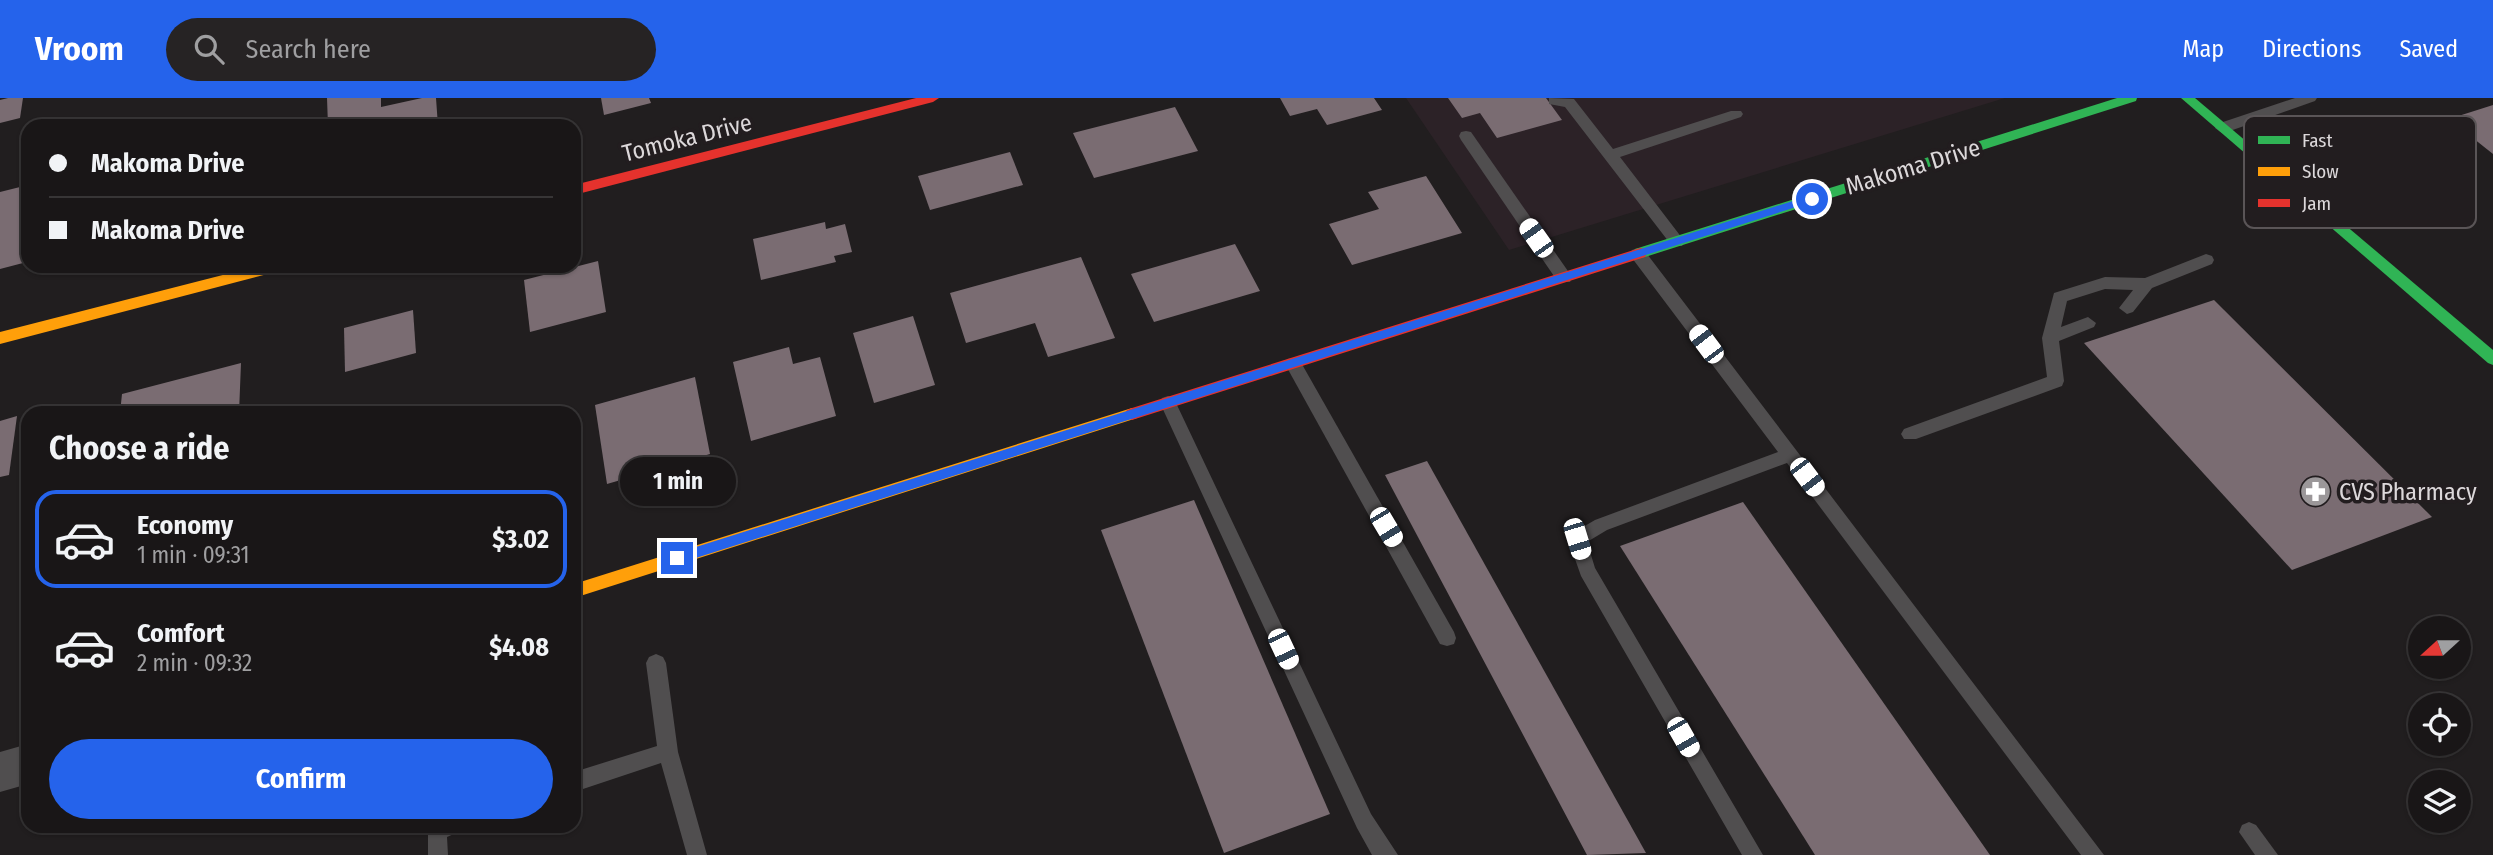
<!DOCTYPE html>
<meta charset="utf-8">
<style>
body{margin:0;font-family:"Fira Sans Condensed",sans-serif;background:#262324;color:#f1f3f6;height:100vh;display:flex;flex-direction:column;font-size:26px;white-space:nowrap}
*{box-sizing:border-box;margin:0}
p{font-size:23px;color:#9f9fa1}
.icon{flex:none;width:38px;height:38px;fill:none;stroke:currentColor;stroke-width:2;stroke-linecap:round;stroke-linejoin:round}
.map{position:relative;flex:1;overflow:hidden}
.details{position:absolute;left:21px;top:308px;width:560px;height:427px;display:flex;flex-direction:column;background:#191617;border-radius:21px;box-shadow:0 2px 5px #0004,0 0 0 2px #373536}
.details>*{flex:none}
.hud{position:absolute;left:21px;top:21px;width:560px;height:154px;border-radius:21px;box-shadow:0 2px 5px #0004,0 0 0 2px #373536;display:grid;align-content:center;height:154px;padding:0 28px;background:#191617}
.needle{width:46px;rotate:249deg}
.controls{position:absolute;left:2408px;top:518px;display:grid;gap:14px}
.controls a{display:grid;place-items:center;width:63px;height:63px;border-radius:50%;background:#191617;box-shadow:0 2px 5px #0004,0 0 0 2px #373536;font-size:35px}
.end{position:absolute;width:32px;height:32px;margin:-16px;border:9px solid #2563eb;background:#fff;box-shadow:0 0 0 4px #fff}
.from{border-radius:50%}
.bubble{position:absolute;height:49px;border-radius:24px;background:#191617;box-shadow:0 2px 5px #0004,0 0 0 2px #373536;font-size:23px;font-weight:700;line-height:49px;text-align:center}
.car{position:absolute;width:21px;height:42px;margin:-21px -10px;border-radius:9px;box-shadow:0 0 5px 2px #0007;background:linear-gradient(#fff 24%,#345 0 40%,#fff 0 76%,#345 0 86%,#fff 0)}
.hud b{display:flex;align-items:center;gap:24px;height:66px;font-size:26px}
.hud b+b{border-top:2px solid #373536}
.hud i{width:18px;height:18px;background:#f1f3f6}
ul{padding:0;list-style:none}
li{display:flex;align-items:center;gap:21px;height:98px;margin:0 14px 10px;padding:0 14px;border:4px solid transparent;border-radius:21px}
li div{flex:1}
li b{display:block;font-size:26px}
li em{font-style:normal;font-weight:700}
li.current{border-color:#2563eb}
li>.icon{width:63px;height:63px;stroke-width:1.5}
h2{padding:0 28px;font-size:32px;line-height:84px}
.primary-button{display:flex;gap:14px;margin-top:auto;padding:14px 28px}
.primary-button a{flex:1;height:80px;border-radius:42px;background:#2563eb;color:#fff;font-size:28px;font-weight:700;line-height:80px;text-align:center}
header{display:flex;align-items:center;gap:42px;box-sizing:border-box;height:98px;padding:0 35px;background:#2563eb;color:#fff}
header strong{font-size:33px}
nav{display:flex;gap:38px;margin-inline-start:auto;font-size:24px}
.search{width:490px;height:63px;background:#262324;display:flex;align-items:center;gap:18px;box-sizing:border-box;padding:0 24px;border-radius:38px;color:#9f9fa1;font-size:26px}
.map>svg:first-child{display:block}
.built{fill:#2c2227}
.building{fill:#7a6c72}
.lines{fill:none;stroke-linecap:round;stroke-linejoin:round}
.lane{fill:#504e4f;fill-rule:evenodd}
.street{fill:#504e4f;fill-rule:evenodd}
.fast{fill:#30b455;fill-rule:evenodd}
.slow{fill:#ff9f0a;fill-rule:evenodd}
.jam{fill:#e5322d;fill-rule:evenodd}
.route{fill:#2563eb}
.labels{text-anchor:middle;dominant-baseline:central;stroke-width:7;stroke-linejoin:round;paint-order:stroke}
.street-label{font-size:24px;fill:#dcd8da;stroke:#221d1f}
.poi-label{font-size:24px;fill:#dcd8da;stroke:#221d1f;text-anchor:start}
.key{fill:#221d1f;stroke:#5a5557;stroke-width:2}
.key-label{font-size:19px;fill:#dcd8da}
</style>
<header>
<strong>Vroom</strong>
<div class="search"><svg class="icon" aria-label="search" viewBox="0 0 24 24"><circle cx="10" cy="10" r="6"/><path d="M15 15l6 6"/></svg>Search here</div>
<nav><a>Map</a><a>Directions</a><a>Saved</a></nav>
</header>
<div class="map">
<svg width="2493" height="757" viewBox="0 0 2493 757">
<rect width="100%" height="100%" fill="#211e1f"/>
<path class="built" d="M 1406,0 L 2005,0 L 1509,152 Z"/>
<g class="building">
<path d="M 8,0 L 23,0 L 20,20 L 0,25 L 0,2 Z"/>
<path d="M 327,0 L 381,0 L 381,9 L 422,0 L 436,0 L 438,28 L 328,28 Z"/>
<path d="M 601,0 L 649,0 L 651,5 L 604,17 Z"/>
<path d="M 1280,0 L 1374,0 L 1382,12 L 1327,27 L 1317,11 L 1290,18 Z"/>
<path d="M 1448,0 L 1546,0 L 1562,22 L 1497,40 L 1480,15 L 1462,20 Z"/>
<path d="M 2493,7 L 2493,56 L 2449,21 Z"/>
<path d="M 1175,9 L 1198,53 L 1094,80 L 1073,35 Z"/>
<path d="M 1010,54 L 1023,87 L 930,112 L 918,78 Z"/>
<path d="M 1426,78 L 1462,135 L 1352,167 L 1329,126 L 1379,111 L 1368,94 Z"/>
<path d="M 28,87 L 28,123 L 23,165 L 0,171 L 0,94 Z"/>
<path d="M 825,124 L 826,131 L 845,126 L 852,154 L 834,158 L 836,164 L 761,182 L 753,141 Z"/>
<path d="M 1235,146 L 1260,193 L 1154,224 L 1131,176 Z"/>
<path d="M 1081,159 L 1115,240 L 1048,259 L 1035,225 L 966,245 L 950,195 Z"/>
<path d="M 598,163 L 606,214 L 530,234 L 524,182 Z"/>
<path d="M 2214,202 L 2432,419 L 2292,472 L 2084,245 Z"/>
<path d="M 413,212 L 416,255 L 345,274 L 344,230 Z"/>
<path d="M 913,218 L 935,287 L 874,305 L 853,235 Z"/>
<path d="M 789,249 L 793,266 L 820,259 L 836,318 L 751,343 L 733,264 Z"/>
<path d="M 241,265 L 239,315 L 202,315 L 202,307 L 172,315 L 120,315 L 122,296 Z"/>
<path d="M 695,279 L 710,356 L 607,386 L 595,307 Z"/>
<path d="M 17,318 L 9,377 L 0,379 L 0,323 Z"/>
<path d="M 1427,363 L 1646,755 L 1587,757 L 1385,377 Z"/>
<path d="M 1194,402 L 1330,716 L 1224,755 L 1101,432 Z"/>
<path d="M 1743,404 L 1990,757 L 1815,757 L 1620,448 Z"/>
</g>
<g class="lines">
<g class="lane">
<path d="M 1549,0 L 1574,1 L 1613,51 L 1731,13 L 1741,13 L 1743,16 L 1741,19 L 1620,59 L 1682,140 L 1685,144 L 1682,148 L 1672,148 L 1565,9 L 1549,6 Z"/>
<path d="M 2295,0 L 2317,0 L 2315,3 L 2227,34 L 2222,35 L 2215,30 L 2217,26 Z"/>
<path d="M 1466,33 L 1471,34 L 1570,176 L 1572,180 L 1570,184 L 1558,184 L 1461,42 L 1459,38 L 1461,34 Z"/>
<path d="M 1638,150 L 1644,152 L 2104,757 L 2081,757 L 1787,365 L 1607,432 L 1587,444 L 1595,470 L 1763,757 L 1742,757 L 1581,478 L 1568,441 L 1571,436 L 1595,422 L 1778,354 L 1632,160 L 1630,156 L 1632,152 Z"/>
<path d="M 2206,156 L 2212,158 L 2214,162 L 2212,166 L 2152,190 L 2133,214 L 2127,216 L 2119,210 L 2133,192 L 2105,191 L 2067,203 L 2061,229 L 2088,219 L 2096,225 L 2094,229 L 2059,243 L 2064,283 L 2062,288 L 1916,341 L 1904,341 L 1901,336 L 1904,331 L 2047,279 L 2042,240 L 2054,195 L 2105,179 L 2145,180 Z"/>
<path d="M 1293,260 L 1299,261 L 1454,534 L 1456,540 L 1454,546 L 1447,548 L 1440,546 L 1285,266 L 1287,261 Z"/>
<path d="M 1168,298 L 1174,300 L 1176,305 L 1371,716 L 1398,757 L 1372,757 L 1357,730 L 1160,305 L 1162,300 Z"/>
<path d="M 656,556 L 663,559 L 666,565 L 678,654 L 707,757 L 687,757 L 661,665 L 574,694 L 574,674 L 657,648 L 646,565 L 649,559 Z"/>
<path d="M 2249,724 L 2256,727 L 2278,757 L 2255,757 L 2239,734 L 2242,727 Z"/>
<path d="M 428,728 L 459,728 L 456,735 L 447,739 L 448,757 L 428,757 Z"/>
</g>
<path class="street" d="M 28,646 L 28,686 L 0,694 L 0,654 Z"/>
<g class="fast">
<path d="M 2117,0 L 2137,0 L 2136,3 L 1645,159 L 1640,160 L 1633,155 L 1635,151 Z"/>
<path d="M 2181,0 L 2195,0 L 2493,252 L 2493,267 L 2488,265 Z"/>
</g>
<g class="slow">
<path d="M 258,168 L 286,168 L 279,173 L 0,246 L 0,234 Z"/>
<path d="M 1132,310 L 1137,312 L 1140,316 L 1137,320 L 574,500 L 574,486 Z"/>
</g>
<g class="jam">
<path d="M 916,0 L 939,0 L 933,4 L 574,97 L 574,87 Z"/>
<path d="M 1640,150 L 1645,151 L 1647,155 L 1645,159 L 1132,322 L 1127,320 L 1124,316 L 1127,312 L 1132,310 Z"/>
</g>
</g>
<path class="route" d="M 1812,97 L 1817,101 L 1815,103 L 677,466 L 672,460 L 677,455 Z"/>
<defs>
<symbol id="pharmacy-disc" viewBox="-11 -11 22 22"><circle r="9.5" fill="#9b9799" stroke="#221d1f"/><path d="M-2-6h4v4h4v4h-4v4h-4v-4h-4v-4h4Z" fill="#fff"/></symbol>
</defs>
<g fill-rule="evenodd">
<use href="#pharmacy-disc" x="2298" y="376" width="35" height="35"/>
</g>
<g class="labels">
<g class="street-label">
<text transform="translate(687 40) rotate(-14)">Tomoka Drive</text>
<text transform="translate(1913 69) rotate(-17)">Makoma Drive</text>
</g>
<g class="poi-label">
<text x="2339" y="394">CVS Pharmacy</text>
</g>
</g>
<rect x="2244" y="18" width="232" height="112" rx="10" class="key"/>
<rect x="2258" y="38" width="32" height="8" fill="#30b455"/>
<rect x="2258" y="69" width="32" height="9" fill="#ff9f0a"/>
<rect x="2258" y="101" width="32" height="8" fill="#e5322d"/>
<g class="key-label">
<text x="2302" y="49">Fast</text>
<text x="2302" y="80">Slow</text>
<text x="2302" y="112">Jam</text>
</g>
</svg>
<div class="controls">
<a><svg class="needle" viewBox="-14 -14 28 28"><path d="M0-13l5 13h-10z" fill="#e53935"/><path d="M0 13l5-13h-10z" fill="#9f9fa1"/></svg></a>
<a><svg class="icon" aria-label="locate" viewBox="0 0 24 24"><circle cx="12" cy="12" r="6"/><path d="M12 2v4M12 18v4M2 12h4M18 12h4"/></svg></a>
<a><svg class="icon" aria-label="layers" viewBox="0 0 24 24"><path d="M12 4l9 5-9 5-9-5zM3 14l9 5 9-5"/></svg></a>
</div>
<i class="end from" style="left:1812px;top:101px"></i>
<i class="end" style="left:677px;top:460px"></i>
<div class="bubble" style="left:620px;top:359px;width:116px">1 min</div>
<i class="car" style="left:1536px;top:140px;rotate:325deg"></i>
<i class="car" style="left:1706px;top:246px;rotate:323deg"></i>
<i class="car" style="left:1807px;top:379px;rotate:143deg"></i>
<i class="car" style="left:1386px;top:429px;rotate:149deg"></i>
<i class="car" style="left:1577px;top:441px;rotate:163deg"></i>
<i class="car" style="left:1283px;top:551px;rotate:155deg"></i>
<i class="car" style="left:1683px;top:639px;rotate:150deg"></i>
<div class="hud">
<b><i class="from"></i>Makoma Drive</b>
<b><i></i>Makoma Drive</b>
</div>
<section class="details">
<h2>Choose a ride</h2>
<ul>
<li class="current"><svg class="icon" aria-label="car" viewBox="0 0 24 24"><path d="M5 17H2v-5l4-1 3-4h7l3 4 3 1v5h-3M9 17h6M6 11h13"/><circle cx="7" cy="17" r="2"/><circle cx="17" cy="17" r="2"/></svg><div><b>Economy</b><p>1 min · 09:31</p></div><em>$3.02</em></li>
<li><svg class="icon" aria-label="car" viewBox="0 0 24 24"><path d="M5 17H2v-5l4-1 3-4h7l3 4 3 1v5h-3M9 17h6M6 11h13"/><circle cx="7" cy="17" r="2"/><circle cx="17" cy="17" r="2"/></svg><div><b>Comfort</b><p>2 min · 09:32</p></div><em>$4.08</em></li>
</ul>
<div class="primary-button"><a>Confirm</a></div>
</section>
</div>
